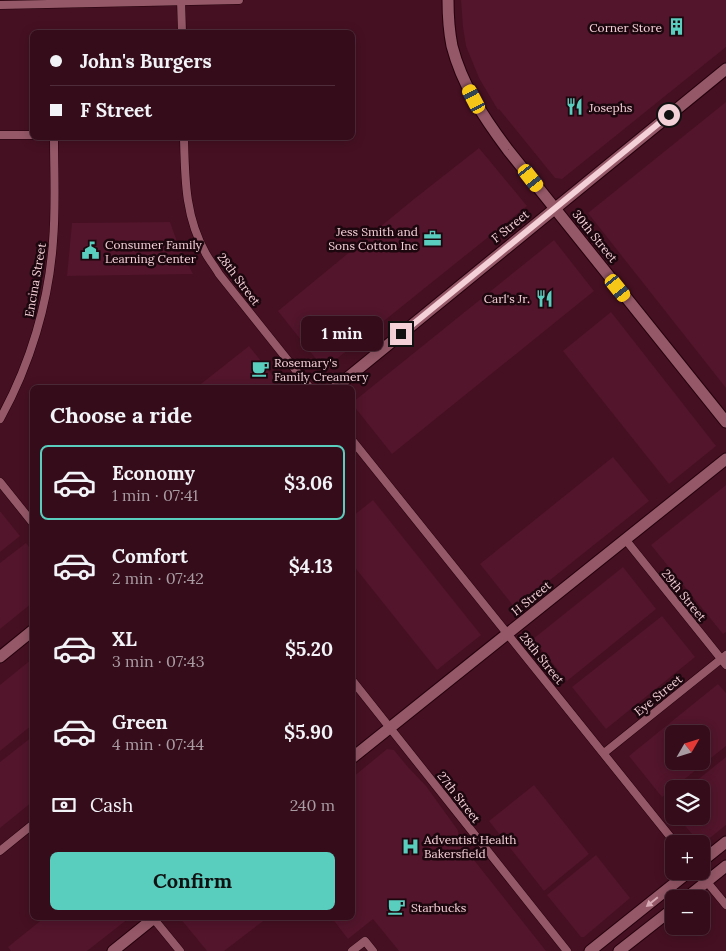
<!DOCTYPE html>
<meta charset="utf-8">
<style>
body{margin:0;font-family:Lora,serif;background:#3f1a27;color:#f1f3f6;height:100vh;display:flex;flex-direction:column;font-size:19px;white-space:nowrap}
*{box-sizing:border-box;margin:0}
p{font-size:16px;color:#a99ba2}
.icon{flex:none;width:28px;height:28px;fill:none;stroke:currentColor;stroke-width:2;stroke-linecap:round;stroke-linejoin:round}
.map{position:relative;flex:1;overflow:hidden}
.drawer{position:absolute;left:30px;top:385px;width:325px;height:535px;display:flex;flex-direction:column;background:#340c1a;border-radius:8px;box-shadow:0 2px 12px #0003,0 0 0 1px #4e2c39}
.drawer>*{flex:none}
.banner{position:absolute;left:30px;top:30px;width:325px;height:110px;border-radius:8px;box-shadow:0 2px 12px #0003,0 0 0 1px #4e2c39;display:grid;align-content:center;height:110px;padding:0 20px;background:#340c1a}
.needle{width:32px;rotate:51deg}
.buttons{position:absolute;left:665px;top:725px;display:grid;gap:10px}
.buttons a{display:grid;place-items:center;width:45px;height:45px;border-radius:8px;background:#340c1a;box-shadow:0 2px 12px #0003,0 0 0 1px #4e2c39;font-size:25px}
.end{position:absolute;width:22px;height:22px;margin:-11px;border:6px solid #f4d0d8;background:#111;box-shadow:0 0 0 2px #111}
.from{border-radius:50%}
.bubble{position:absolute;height:35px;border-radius:8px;background:#340c1a;box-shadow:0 2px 12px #0003,0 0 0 1px #4e2c39;font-size:16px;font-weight:700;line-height:35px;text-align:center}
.car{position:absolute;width:15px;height:30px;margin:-15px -8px;border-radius:6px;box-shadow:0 0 4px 1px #0007;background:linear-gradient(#f5c518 24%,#345 0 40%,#f5c518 0 76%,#345 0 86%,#f5c518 0)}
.banner b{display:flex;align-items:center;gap:18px;height:48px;font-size:19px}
.banner b+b{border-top:1px solid #4e2c39}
.banner i{width:12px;height:12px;background:#f1f3f6}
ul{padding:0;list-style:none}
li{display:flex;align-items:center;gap:15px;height:75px;margin:0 10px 8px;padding:0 10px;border:2px solid transparent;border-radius:8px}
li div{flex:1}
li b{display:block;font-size:19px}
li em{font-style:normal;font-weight:700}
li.active{border-color:#59cebe}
li>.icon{width:45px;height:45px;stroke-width:1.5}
h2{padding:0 20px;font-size:22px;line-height:60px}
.pay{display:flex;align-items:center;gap:12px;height:55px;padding:0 20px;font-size:19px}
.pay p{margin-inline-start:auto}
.button{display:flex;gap:10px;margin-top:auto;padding:10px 20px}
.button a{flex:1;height:58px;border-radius:8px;background:#59cebe;color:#111;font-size:20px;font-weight:700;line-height:58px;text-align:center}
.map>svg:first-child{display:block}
.built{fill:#52152b;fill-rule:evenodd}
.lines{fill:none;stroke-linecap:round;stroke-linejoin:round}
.street-casing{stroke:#24010c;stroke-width:9}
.secondary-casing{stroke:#24010c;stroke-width:13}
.street{stroke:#955868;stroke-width:8}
.secondary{stroke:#955868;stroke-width:11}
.oneway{fill:#d8acb6}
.route{stroke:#f4d0d8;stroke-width:6}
.labels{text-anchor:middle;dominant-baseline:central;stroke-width:5;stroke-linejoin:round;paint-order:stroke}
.poi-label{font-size:12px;fill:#f4d0d8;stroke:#1d070e;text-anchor:start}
.street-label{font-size:12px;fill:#f4d0d8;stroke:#1d070e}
</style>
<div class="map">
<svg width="726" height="951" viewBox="0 0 726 951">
<rect width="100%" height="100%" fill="#451022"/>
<g class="built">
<path d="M 461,0 L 726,0 L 726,47 L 562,179 L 555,178 L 499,109 L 498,110 L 479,78 L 466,46 L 463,27 Z"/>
<path d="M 726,102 L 726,388 L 588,213 Z"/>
<path d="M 479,148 L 527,206 L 324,369 L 278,311 L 414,199 Z"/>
<path d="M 170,222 L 179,247 L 193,274 L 67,276 L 72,223 Z"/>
<path d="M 554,240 L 594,291 L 392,454 L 353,405 L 353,402 Z"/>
<path d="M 611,312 L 716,446 L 669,484 L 563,351 Z"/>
<path d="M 249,346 L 282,387 L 197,387 Z"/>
<path d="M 613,457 L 649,501 L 515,608 L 480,564 Z"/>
<path d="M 726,485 L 726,632 L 723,634 L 651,545 Z"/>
<path d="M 373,500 L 481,635 L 437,670 L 353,565 L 353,516 Z"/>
<path d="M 0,511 L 20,536 L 0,552 Z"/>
<path d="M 26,543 L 32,551 L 32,603 L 0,629 L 0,563 Z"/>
<path d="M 623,567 L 656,609 L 567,681 L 533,639 Z"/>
<path d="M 662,616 L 695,657 L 606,729 L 572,687 Z"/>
<path d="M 32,659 L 32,725 L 0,751 L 0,685 Z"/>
<path d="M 718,684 L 726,693 L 726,746 L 662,797 L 629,756 ZM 674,734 L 701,734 L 701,761 L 674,761 Z"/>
<path d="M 32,737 L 32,802 L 0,828 L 0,762 Z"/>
<path d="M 387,749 L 394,750 L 407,766 L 426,786 L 457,829 L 461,839 L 471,851 L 470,855 L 546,951 L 399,951 L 373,919 L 348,939 L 332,918 L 352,918 L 353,777 Z"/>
<path d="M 726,757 L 726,825 L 701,845 L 677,816 L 701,816 L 701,789 L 686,789 Z"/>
<path d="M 534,785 L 589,854 L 544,891 L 489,821 Z"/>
<path d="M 596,855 L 630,898 L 584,937 L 581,937 L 547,895 Z"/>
<path d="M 44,918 L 129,918 L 87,951 L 11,951 L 8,947 Z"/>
<path d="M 180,918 L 267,918 L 224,951 L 207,951 Z"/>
</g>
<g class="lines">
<defs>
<g id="street">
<path d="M 181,0 L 182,32"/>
<path d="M 0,5 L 239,0"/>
<path d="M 0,135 L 32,135"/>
<path d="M 184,138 C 185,179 185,217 206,254 C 210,261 215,267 219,274 L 310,388"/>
<path d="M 0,419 C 30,365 49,302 53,241 C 56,206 54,172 54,138"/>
<path d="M 352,440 L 676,844"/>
<path d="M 0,482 L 32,522"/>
<path d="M 625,539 L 726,665"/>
<path d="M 352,680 L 567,951"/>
<path d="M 604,753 L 726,655"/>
<path d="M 0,851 L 32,825"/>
<path d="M 698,871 L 726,905"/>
<path d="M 153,918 L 180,951"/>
<path d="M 352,951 L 365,941 L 373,951"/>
</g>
<g id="secondary">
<path d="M 448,0 C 448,15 449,31 452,46 C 462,85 484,118 508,150 L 726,422"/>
<path d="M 335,388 L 726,69"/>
<path d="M 0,657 L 32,631"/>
<path d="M 352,758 L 726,459"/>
<path d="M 701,862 L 726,842"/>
<path d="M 685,899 L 726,866"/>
<path d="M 113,951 L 154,918"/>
<path d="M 590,951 L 690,871"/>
<path d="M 619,951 L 674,908"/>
</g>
</defs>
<use href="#street" class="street-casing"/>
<use href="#secondary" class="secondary-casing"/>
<use href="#street" class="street"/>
<use href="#secondary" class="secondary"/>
</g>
<defs><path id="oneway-solid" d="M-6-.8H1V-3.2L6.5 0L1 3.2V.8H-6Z" transform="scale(1.25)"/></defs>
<use class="oneway" href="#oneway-solid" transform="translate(652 902) rotate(141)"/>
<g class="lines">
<path class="route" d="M 401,334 L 669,115"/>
</g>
<defs>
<symbol id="building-bare" viewBox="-9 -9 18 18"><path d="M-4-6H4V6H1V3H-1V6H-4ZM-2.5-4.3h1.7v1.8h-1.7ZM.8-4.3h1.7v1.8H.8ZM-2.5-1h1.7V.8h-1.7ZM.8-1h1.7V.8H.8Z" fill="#59cebe" stroke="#1d070e" stroke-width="2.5" paint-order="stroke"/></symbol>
<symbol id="restaurant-bare" viewBox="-9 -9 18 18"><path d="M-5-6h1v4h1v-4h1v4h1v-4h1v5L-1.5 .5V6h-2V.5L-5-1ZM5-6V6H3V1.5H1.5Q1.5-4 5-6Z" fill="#59cebe" stroke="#1d070e" stroke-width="2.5" paint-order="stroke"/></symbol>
<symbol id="office-bare" viewBox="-9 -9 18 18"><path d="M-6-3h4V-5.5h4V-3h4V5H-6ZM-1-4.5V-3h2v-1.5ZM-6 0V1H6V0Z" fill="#59cebe" stroke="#1d070e" stroke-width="2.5" paint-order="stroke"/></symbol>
<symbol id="civic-bare" viewBox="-9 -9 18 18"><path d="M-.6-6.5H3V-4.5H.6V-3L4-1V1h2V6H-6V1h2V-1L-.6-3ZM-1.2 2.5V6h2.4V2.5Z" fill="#59cebe" stroke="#1d070e" stroke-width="2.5" paint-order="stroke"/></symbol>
<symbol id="cafe-bare" viewBox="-9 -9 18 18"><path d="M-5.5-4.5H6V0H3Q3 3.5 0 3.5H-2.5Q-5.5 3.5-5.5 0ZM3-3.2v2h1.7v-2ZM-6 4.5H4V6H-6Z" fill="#59cebe" stroke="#1d070e" stroke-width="2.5" paint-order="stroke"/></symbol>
<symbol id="hospital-bare" viewBox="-9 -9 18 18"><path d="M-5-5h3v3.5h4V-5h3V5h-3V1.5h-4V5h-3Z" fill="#59cebe" stroke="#1d070e" stroke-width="2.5" paint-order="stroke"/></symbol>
</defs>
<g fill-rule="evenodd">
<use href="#building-bare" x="664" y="14" width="25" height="25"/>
<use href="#restaurant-bare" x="562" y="94" width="25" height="25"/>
<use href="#office-bare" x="420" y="226" width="25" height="25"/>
<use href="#civic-bare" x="78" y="238" width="25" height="25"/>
<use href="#restaurant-bare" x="532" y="286" width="25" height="25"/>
<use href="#cafe-bare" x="248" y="356" width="25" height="25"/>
<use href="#hospital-bare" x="398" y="834" width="25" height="25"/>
<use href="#cafe-bare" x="384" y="894" width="25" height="25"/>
</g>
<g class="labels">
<g class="poi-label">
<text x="662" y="27" text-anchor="end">Corner Store</text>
<text x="589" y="107">Josephs</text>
<text x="418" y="231" text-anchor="end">Jess Smith and<tspan x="418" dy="14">Sons Cotton Inc</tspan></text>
<text x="105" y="244">Consumer Family<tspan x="105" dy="14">Learning Center</tspan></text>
<text x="530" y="298" text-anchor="end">Carl's Jr.</text>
<text x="274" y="362">Rosemary's<tspan x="274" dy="14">Family Creamery</tspan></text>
<text x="424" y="839">Adventist Health<tspan x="424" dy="14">Bakersfield</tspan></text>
<text x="411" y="907">Starbucks</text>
</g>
<g class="street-label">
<text transform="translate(510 226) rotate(-39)">F Street</text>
<text transform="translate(595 236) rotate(51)">30th Street</text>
<text transform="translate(239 279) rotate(53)">28th Street</text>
<text transform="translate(35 280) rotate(-80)">Encina Street</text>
<text transform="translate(684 595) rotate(51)">29th Street</text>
<text transform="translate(531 598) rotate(-39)">H Street</text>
<text transform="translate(542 658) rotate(51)">28th Street</text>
<text transform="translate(658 695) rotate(-39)">Eye Street</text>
<text transform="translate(459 797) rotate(52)">27th Street</text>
</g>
</g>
</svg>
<div class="buttons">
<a><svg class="needle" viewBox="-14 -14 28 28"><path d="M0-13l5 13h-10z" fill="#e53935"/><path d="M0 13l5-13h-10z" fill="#a99ba2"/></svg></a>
<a><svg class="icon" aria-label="layers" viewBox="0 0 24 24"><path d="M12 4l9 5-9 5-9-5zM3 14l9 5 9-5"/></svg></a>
<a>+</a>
<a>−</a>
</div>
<i class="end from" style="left:669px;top:115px"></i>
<i class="end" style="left:401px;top:334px"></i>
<div class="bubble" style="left:301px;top:316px;width:82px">1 min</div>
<i class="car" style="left:474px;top:99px;rotate:332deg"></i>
<i class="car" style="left:531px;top:178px;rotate:142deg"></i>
<i class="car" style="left:618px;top:288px;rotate:141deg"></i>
<div class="banner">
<b><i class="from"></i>John's Burgers</b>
<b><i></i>F Street</b>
</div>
<section class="drawer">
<h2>Choose a ride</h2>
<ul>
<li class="active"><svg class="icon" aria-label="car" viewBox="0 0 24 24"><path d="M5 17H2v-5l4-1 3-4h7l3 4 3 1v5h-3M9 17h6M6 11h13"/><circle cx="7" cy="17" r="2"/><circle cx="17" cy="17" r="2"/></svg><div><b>Economy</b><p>1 min · 07:41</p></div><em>$3.06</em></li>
<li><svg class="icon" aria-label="car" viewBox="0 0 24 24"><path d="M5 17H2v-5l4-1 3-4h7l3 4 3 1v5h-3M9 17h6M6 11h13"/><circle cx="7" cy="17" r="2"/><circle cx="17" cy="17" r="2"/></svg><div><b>Comfort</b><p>2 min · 07:42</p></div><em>$4.13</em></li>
<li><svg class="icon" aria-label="car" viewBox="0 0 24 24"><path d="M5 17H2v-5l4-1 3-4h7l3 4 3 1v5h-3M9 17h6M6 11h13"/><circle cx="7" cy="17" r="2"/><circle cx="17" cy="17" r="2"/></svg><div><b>XL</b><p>3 min · 07:43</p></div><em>$5.20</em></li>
<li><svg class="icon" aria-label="car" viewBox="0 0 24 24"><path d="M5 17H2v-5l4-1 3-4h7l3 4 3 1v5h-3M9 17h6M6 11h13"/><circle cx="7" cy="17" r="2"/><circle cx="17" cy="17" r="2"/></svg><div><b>Green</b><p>4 min · 07:44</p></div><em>$5.90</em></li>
</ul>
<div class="pay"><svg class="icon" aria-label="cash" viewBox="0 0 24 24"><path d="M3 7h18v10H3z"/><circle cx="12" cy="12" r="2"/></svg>Cash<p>240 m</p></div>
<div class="button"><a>Confirm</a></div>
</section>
</div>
